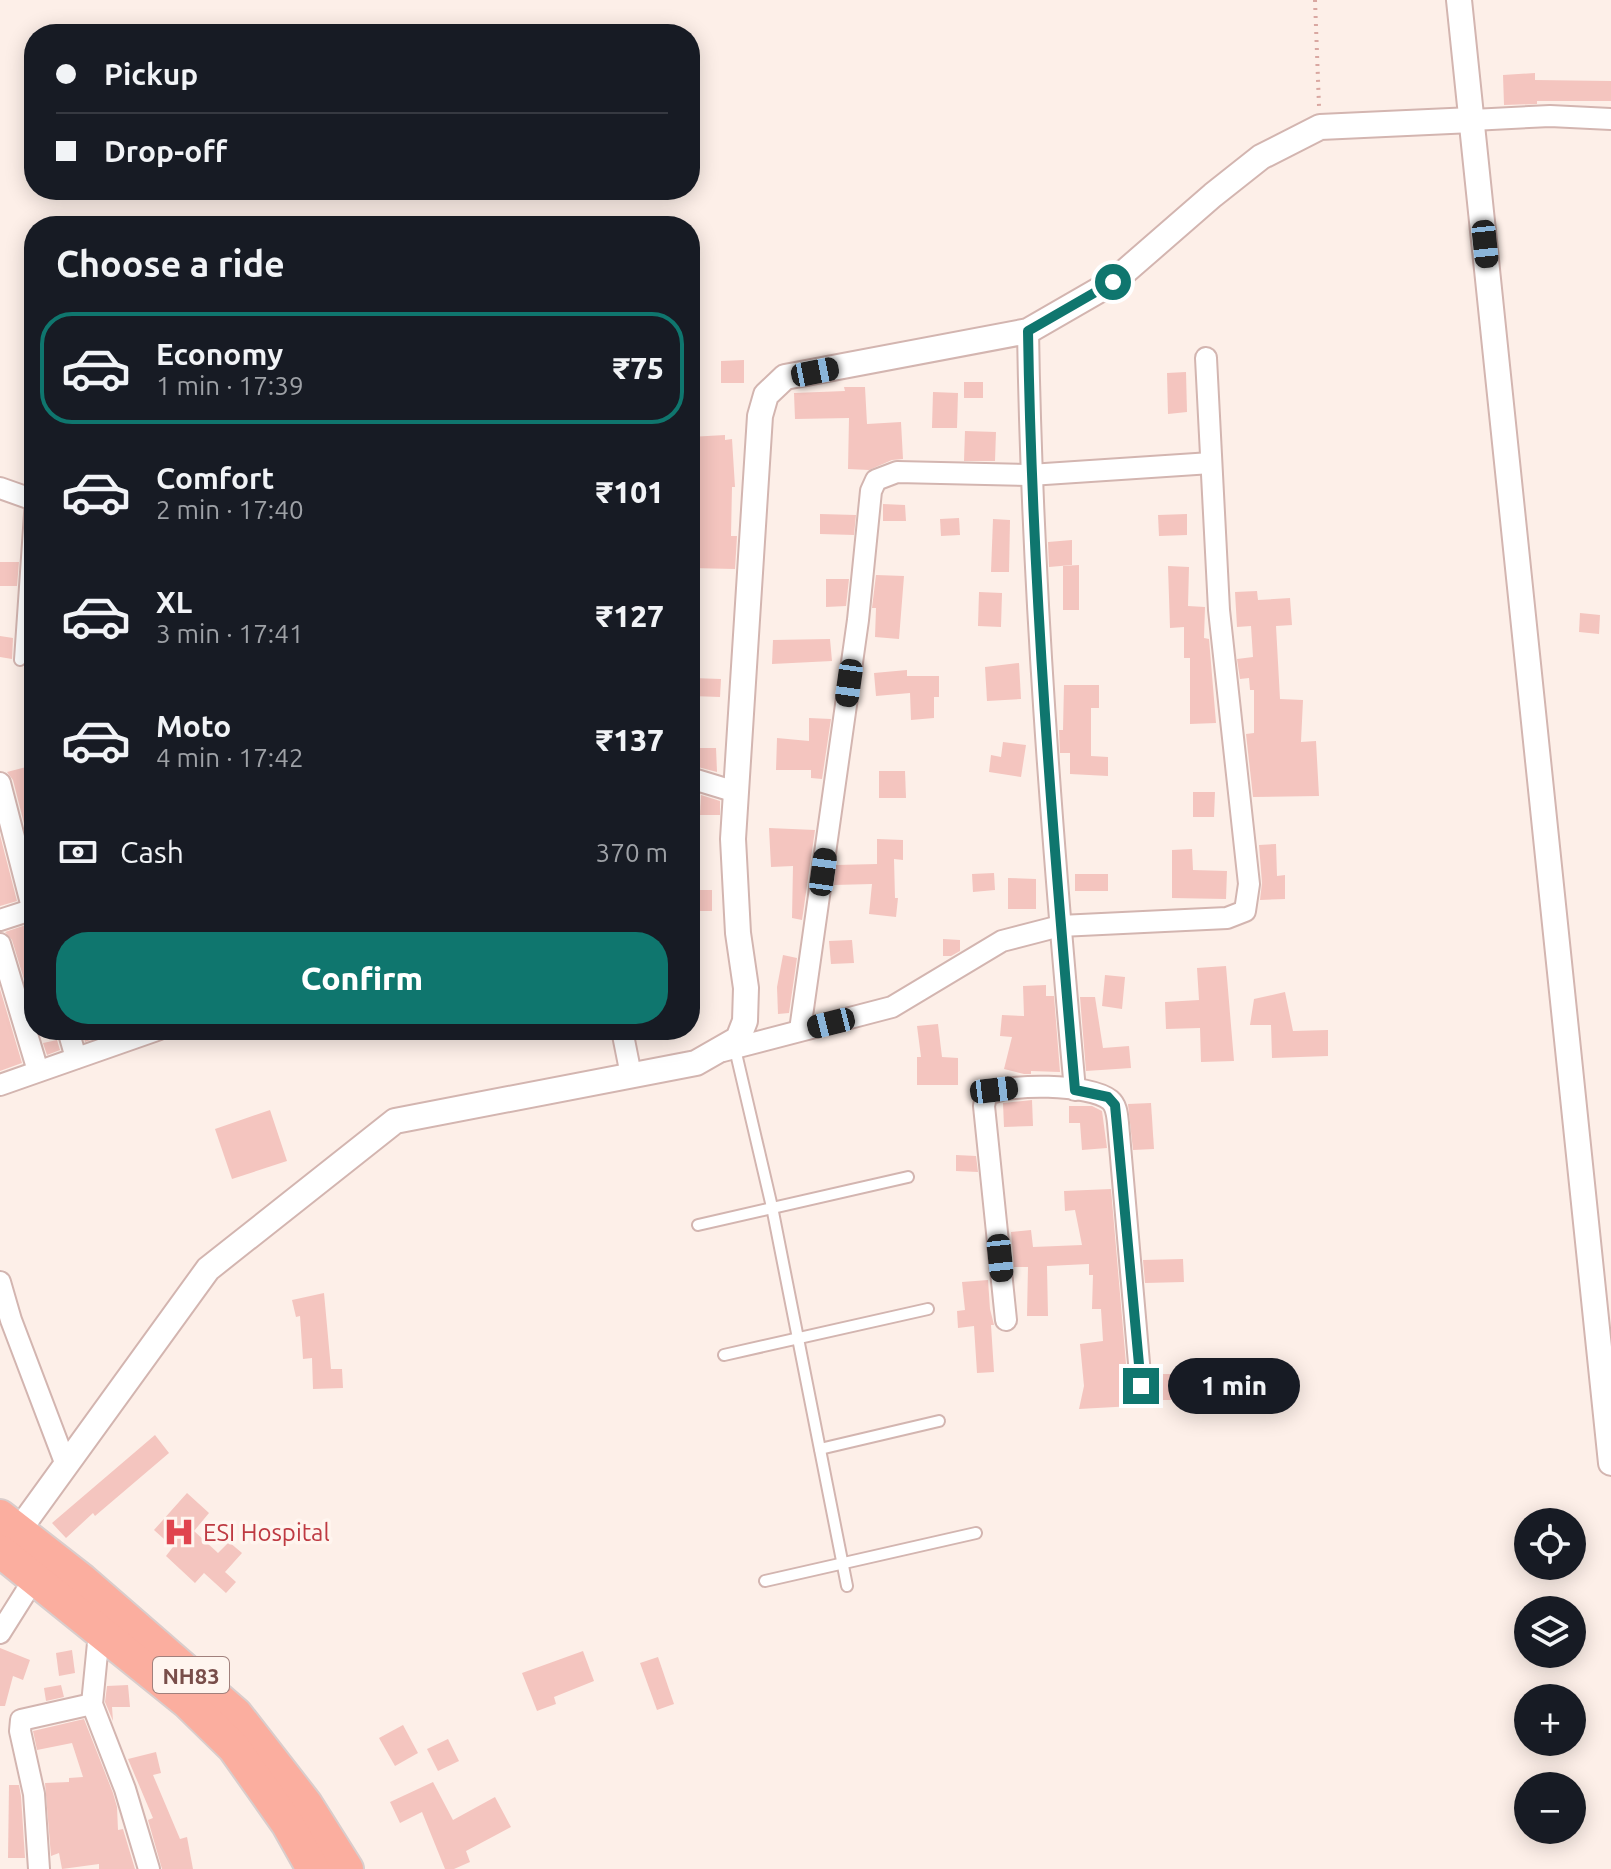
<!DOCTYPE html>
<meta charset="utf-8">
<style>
body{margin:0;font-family:Ubuntu,sans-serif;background:#20242c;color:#f1f3f6;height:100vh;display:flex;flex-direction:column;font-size:30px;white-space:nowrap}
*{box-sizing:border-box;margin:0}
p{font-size:26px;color:#9ea1a6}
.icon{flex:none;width:44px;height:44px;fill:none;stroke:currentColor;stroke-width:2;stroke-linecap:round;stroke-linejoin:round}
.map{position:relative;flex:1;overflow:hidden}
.side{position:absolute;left:24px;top:216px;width:676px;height:824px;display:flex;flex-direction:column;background:#171b24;border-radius:32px;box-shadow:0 4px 20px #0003}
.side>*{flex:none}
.guide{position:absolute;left:24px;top:24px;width:676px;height:176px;border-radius:32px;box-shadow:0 4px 20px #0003;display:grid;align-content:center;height:176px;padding:0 32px;background:#171b24}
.controls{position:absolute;left:1514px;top:1508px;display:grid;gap:16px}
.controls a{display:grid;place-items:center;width:72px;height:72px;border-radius:50%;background:#171b24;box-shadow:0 4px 20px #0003;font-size:40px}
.end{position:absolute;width:36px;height:36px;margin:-18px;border:10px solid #0f766e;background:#fff;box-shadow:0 0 0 4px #fff}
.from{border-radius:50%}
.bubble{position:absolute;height:56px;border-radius:28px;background:#171b24;box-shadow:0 4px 20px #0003;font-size:26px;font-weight:800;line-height:56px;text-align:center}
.car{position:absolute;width:24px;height:48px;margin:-24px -12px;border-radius:10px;box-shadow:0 0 6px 2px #0007;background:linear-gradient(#222 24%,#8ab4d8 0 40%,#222 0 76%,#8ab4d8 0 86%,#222 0)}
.guide b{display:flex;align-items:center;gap:28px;height:76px;font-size:30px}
.guide b+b{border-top:2px solid #363941}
.guide i{width:20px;height:20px;background:#f1f3f6}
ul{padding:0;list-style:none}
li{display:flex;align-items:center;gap:24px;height:112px;margin:0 16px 12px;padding:0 16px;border:4px solid transparent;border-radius:32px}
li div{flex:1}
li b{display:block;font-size:30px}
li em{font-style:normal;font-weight:800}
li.on{border-color:#0f766e}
li>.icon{width:72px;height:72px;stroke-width:1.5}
h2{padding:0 32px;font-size:36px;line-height:96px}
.pay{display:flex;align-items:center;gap:20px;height:88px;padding:0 32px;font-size:30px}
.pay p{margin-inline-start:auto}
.primary-button{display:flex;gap:16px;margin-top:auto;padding:16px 32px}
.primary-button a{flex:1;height:92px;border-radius:32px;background:#0f766e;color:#fff;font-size:32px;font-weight:800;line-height:92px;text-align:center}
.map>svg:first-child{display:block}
.building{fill:#f4c5bf}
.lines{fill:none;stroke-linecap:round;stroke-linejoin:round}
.service-casing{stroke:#d3b5b0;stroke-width:14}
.minor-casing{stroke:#d3b5b0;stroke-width:24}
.tertiary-casing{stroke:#d3b5b0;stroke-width:28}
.trunk-casing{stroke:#d9cdcc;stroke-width:36}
.path{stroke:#d9a7a1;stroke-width:4;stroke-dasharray:2 6;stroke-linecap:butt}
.service{stroke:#fff;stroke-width:10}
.minor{stroke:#fff;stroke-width:20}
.tertiary{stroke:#fff;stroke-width:24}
.trunk{stroke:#fbae9f;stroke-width:32}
.route{stroke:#0f766e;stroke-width:10}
.labels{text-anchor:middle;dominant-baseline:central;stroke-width:7;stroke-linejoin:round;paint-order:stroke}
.shield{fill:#fff5ef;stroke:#a1807c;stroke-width:2}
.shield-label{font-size:22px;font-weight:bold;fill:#794e4a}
.health-label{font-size:24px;fill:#be3a42;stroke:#fff5ef;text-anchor:start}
</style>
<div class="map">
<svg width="1611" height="1869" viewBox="0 0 1611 1869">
<rect width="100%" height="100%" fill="#fdefe8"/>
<g class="building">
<path d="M 1535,73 L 1535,80 L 1611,81 L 1611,101 L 1537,101 L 1537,104 L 1504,105 L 1503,75 Z"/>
<path d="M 744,360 L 744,383 L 721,383 L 721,361 Z"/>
<path d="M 1186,372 L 1187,412 L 1168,414 L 1167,373 Z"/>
<rect x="964" y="382" width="19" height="16"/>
<path d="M 844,387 L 865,387 L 867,424 L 901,422 L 903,459 L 892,460 L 869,470 L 848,469 L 849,418 L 795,419 L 794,393 L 845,391 Z"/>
<path d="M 933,392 L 958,393 L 957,428 L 932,428 Z"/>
<path d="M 965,431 L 996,432 L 995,461 L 964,461 Z"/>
<path d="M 725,435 L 725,440 L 732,439 L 735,487 L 732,487 L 731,536 L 737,536 L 735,569 L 690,568 L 690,437 Z"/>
<path d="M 883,504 L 905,505 L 906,521 L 883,521 Z"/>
<path d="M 820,514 L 856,515 L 854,535 L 820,534 Z"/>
<path d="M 1187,514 L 1187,535 L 1159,536 L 1158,515 Z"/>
<path d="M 959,518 L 960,535 L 941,536 L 940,519 Z"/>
<path d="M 993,519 L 1010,520 L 1009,572 L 991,572 Z"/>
<path d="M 1072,540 L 1072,565 L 1049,567 L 1048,542 Z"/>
<path d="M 0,562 L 19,562 L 17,586 L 0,586 Z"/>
<path d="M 1079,565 L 1079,610 L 1063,610 L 1063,566 Z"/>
<path d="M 1168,566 L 1189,567 L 1188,606 L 1205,607 L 1204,638 L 1209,639 L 1216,723 L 1190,724 L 1190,658 L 1184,658 L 1184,627 L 1170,628 Z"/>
<path d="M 876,575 L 904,576 L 899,639 L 875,637 L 876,608 L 872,608 Z"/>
<path d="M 826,579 L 849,579 L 846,606 L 826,607 Z"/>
<path d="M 1257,591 L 1258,600 L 1290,598 L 1292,625 L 1276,626 L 1280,699 L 1303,700 L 1301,742 L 1316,741 L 1319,796 L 1253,797 L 1246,734 L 1254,733 L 1254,690 L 1250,690 L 1249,678 L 1240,679 L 1237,659 L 1253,657 L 1251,626 L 1237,627 L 1235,592 Z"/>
<path d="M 979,592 L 1002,593 L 1001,627 L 978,626 Z"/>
<path d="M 1580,613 L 1600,615 L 1599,634 L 1579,632 Z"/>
<path d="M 0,636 L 13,638 L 12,659 L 0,657 Z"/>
<path d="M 830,639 L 832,661 L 772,664 L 773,640 Z"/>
<path d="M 1019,663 L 1021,699 L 987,701 L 985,667 Z"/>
<path d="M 907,670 L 907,676 L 939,676 L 939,697 L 934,697 L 934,718 L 911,720 L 910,693 L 876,696 L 874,673 Z"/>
<path d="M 692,678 L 721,679 L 720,697 L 691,696 Z"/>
<path d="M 1064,685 L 1099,685 L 1099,708 L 1091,708 L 1091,756 L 1108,757 L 1108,776 L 1070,774 L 1070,753 L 1060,753 L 1059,730 L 1063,730 Z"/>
<path d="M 809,718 L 831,719 L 822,779 L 811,778 L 811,770 L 776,770 L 777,738 L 809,741 Z"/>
<path d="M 1003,742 L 1026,745 L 1021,777 L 989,772 L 991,755 L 1001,757 Z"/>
<path d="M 694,748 L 716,748 L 717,772 L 694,766 Z"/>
<path d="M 30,766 L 34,780 L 34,863 L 13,780 L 7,772 Z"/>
<path d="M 879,771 L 905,771 L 906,798 L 879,798 Z"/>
<path d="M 1193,792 L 1215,792 L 1214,817 L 1193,817 Z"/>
<path d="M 701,795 L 720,801 L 720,815 L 700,815 Z"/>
<path d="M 769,828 L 815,830 L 802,920 L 792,918 L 793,866 L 771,867 Z"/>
<path d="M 0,835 L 17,901 L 0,906 Z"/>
<path d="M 877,839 L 903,840 L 903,860 L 894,859 L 895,898 L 898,898 L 896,917 L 869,914 L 872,884 L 834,885 L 836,865 L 877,864 Z"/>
<path d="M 1276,844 L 1277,876 L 1285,875 L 1285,899 L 1260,900 L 1262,883 L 1259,845 Z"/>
<path d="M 1192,849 L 1193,870 L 1227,871 L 1226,899 L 1172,898 L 1172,850 Z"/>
<path d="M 994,873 L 995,890 L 973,892 L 972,874 Z"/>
<rect x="1075" y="874" width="33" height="17"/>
<path d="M 1008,878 L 1036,879 L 1036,909 L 1008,909 Z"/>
<rect x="690" y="890" width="22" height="21"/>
<path d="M 26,925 L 34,928 L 34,1012 L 12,940 L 5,932 Z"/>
<path d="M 943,939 L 960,940 L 960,951 L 951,956 L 943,956 Z"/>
<path d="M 852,940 L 854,963 L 831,964 L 829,941 Z"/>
<path d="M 783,955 L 797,958 L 789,1013 L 778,1014 L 777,987 Z"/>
<path d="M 1226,966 L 1234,1061 L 1201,1062 L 1200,1028 L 1166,1029 L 1165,1002 L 1199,1000 L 1197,968 Z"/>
<path d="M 1105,975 L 1125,977 L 1122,1009 L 1102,1006 Z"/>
<path d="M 1046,985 L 1046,996 L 1054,996 L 1060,1072 L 1031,1071 L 1031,1074 L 1024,1074 L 1004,1069 L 1012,1037 L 1000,1036 L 1002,1015 L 1024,1016 L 1023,986 Z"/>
<path d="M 0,989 L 22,1063 L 0,1071 Z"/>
<path d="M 1285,992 L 1293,1031 L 1328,1030 L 1328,1056 L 1272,1058 L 1271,1025 L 1250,1025 L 1254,999 Z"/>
<path d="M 1080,997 L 1095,997 L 1103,1048 L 1129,1046 L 1131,1068 L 1086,1071 Z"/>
<path d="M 938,1024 L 942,1057 L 958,1058 L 958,1085 L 917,1085 L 917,1057 L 921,1057 L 917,1026 Z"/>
<path d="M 103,1030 L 118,1030 L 85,1042 L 83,1034 Z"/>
<path d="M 57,1040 L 60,1050 L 47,1055 L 43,1043 Z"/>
<path d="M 1032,1100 L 1033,1126 L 1004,1127 L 1003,1103 Z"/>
<path d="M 1151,1103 L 1154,1149 L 1133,1150 L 1128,1104 Z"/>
<path d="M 1069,1106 L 1092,1106 L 1102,1111 L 1107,1148 L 1082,1150 L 1080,1123 L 1069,1123 Z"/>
<path d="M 270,1110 L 287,1161 L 232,1179 L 215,1129 Z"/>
<path d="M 956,1155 L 976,1156 L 978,1172 L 956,1171 Z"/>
<path d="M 1111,1189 L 1128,1387 L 1134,1400 L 1133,1406 L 1079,1409 L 1084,1386 L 1080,1344 L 1103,1341 L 1101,1309 L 1092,1309 L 1093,1275 L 1089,1275 L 1089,1264 L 1047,1266 L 1048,1316 L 1027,1316 L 1028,1267 L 1014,1267 L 1011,1232 L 1031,1230 L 1033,1247 L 1082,1245 L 1075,1210 L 1065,1211 L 1064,1191 Z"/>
<path d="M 1183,1259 L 1184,1282 L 1145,1283 L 1143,1260 Z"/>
<path d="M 988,1280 L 990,1309 L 994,1325 L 991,1325 L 994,1372 L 977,1373 L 974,1326 L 958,1328 L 957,1311 L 965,1310 L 962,1282 Z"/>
<path d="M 324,1293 L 331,1369 L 342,1369 L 343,1388 L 313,1389 L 312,1358 L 303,1359 L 300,1316 L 296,1317 L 292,1300 Z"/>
<rect x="1163" y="1374" width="40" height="26"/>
<path d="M 155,1435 L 169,1453 L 95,1516 L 93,1513 L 66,1538 L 52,1523 Z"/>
<path d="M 187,1493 L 209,1513 L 194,1531 L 218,1553 L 229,1542 L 242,1553 L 225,1572 L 236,1582 L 226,1593 L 204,1573 L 195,1583 L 166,1556 L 173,1547 L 154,1530 Z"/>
<path d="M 0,1648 L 30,1660 L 23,1680 L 13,1676 L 5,1706 L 0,1706 Z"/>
<path d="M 72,1650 L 75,1673 L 59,1676 L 56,1653 Z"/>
<path d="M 583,1651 L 594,1681 L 554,1697 L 556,1704 L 537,1711 L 522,1673 Z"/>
<path d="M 658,1657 L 674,1704 L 657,1710 L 640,1663 Z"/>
<path d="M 61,1685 L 64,1697 L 46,1701 L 44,1688 Z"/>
<path d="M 128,1685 L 130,1707 L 112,1707 L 113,1721 L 105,1702 L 107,1686 Z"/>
<path d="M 84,1719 L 113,1793 L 117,1807 L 118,1830 L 123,1829 L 135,1869 L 99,1869 L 99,1864 L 62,1869 L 59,1853 L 51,1856 L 45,1783 L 69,1782 L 69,1778 L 83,1777 L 72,1743 L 37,1750 L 33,1731 Z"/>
<path d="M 403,1725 L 418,1753 L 395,1766 L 379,1738 Z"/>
<path d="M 448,1739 L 459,1761 L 438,1771 L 427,1749 Z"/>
<path d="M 156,1752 L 161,1773 L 153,1775 L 180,1839 L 187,1837 L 193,1869 L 162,1869 L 148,1820 L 153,1818 L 128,1759 Z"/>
<path d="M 433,1782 L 453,1820 L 495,1797 L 511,1827 L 466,1851 L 470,1862 L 454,1869 L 445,1869 L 422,1812 L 400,1823 L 390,1802 Z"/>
<path d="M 9,1785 L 19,1785 L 21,1796 L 25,1858 L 8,1858 Z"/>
</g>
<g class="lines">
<defs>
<g id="service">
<path d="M 20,660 L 31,499"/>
<path d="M 735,1049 L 772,1207 L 847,1586"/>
<path d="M 698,1225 L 908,1177"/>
<path d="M 724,1355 L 928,1309"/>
<path d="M 820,1449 L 939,1421"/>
<path d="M 765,1581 L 976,1533"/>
</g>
<g id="minor">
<path d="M 1472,120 L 1550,116 L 1611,119"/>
<path d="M 1028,331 C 1032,584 1052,838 1075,1090"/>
<path d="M 0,488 L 34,500"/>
<path d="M 690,778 L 736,792"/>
<path d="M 0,783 L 34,915"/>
<path d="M 0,920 L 34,909"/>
<path d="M 0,944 L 38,1071"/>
<path d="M 68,1030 L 76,1058"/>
<path d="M 622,1030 L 631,1075"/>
<path d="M 800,1030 L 858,620 L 871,491 L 876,480 L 897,472 L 1030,475 L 1211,463"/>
<path d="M 723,1051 L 892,1007 L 1002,941 L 1060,926 L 1227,918 L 1245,911 L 1249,884 L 1219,610 L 1206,358"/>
<path d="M 0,1085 L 157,1030"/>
<path d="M 0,1282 L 11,1320 L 66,1465"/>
<path d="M 1006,1320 L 984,1106 L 986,1096 C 1006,1082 1091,1084 1110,1100 C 1117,1106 1117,1115 1118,1123 L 1141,1386"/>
<path d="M 0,1633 L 34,1579"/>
<path d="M 99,1633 L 92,1704 L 125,1789 L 149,1869"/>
<path d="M 39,1869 L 34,1794 L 20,1731 L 21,1720 L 92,1704"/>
</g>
<g id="tertiary">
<path d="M 1459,0 L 1611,1463"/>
<path d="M 19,1530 L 208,1269 L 395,1121 L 696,1063 L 738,1039 L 745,1021 L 746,988 L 738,933 L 733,839 L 760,416 L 766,395 L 785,377 L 1028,331 L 1113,282 L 1213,195 L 1261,157 L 1320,127 L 1472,120"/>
</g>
<g id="trunk">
<path d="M 0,1516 L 82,1580 L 236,1714 L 306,1804 L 347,1869"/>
<path d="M 0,1551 L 187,1702 L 234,1748 L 287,1823 L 313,1869"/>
</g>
</defs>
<use href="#service" class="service-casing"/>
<use href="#minor" class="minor-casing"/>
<use href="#tertiary" class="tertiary-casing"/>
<use href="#trunk" class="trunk-casing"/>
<path class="path" d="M 1315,0 L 1319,106"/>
<use href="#service" class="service"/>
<use href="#minor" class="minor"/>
<use href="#tertiary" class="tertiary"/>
<use href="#trunk" class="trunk"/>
</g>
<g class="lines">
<path class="route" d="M 1113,282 L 1028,331 C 1032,584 1053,838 1075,1090 L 1108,1097 L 1115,1105 L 1141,1386"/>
</g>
<defs>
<symbol id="hospital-bare" viewBox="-9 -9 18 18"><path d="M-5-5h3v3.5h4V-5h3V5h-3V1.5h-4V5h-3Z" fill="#e0444e" stroke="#fff5ef" stroke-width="2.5" paint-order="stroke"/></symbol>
</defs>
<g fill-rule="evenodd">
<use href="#hospital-bare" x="157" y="1510" width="44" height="44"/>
</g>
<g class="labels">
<rect class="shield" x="153" y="1657" width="76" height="36" rx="6"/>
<g class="shield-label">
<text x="191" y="1675">NH83</text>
</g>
<g class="health-label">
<text x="203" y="1532">ESI Hospital</text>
</g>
</g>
</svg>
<div class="controls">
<a><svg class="icon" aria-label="locate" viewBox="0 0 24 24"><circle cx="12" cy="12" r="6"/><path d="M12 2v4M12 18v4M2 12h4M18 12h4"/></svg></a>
<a><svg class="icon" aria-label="layers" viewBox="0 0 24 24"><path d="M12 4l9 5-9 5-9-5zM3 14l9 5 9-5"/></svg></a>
<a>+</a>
<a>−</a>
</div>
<i class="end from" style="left:1113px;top:282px"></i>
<i class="end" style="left:1141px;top:1386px"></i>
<div class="bubble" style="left:1168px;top:1358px;width:132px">1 min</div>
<i class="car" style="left:1485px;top:244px;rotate:174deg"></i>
<i class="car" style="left:815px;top:372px;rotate:79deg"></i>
<i class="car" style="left:849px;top:683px;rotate:188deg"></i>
<i class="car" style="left:823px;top:872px;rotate:8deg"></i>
<i class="car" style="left:831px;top:1023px;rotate:256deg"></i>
<i class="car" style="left:994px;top:1090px;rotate:83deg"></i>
<i class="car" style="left:1000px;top:1258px;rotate:174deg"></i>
<div class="guide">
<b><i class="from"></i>Pickup</b>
<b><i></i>Drop-off</b>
</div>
<section class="side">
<h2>Choose a ride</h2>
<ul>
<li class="on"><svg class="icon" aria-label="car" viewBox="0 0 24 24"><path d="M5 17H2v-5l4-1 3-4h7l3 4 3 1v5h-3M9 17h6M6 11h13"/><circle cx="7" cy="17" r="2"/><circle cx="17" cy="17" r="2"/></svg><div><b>Economy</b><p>1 min · 17:39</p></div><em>₹75</em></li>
<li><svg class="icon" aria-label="car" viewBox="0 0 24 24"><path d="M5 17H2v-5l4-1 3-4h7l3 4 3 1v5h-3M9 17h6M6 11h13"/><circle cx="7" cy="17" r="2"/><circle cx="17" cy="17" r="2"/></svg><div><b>Comfort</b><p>2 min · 17:40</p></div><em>₹101</em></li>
<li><svg class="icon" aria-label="car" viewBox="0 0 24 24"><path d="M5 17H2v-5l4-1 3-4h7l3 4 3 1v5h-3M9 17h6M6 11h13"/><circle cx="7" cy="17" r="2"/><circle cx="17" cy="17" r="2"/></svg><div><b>XL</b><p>3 min · 17:41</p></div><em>₹127</em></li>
<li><svg class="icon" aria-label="car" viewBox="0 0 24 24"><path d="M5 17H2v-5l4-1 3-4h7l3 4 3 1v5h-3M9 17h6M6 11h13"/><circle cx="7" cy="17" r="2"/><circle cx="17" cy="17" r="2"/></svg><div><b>Moto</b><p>4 min · 17:42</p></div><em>₹137</em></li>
</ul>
<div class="pay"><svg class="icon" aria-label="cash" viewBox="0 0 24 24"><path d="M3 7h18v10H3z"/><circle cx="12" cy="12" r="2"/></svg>Cash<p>370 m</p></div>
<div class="primary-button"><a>Confirm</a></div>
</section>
</div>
